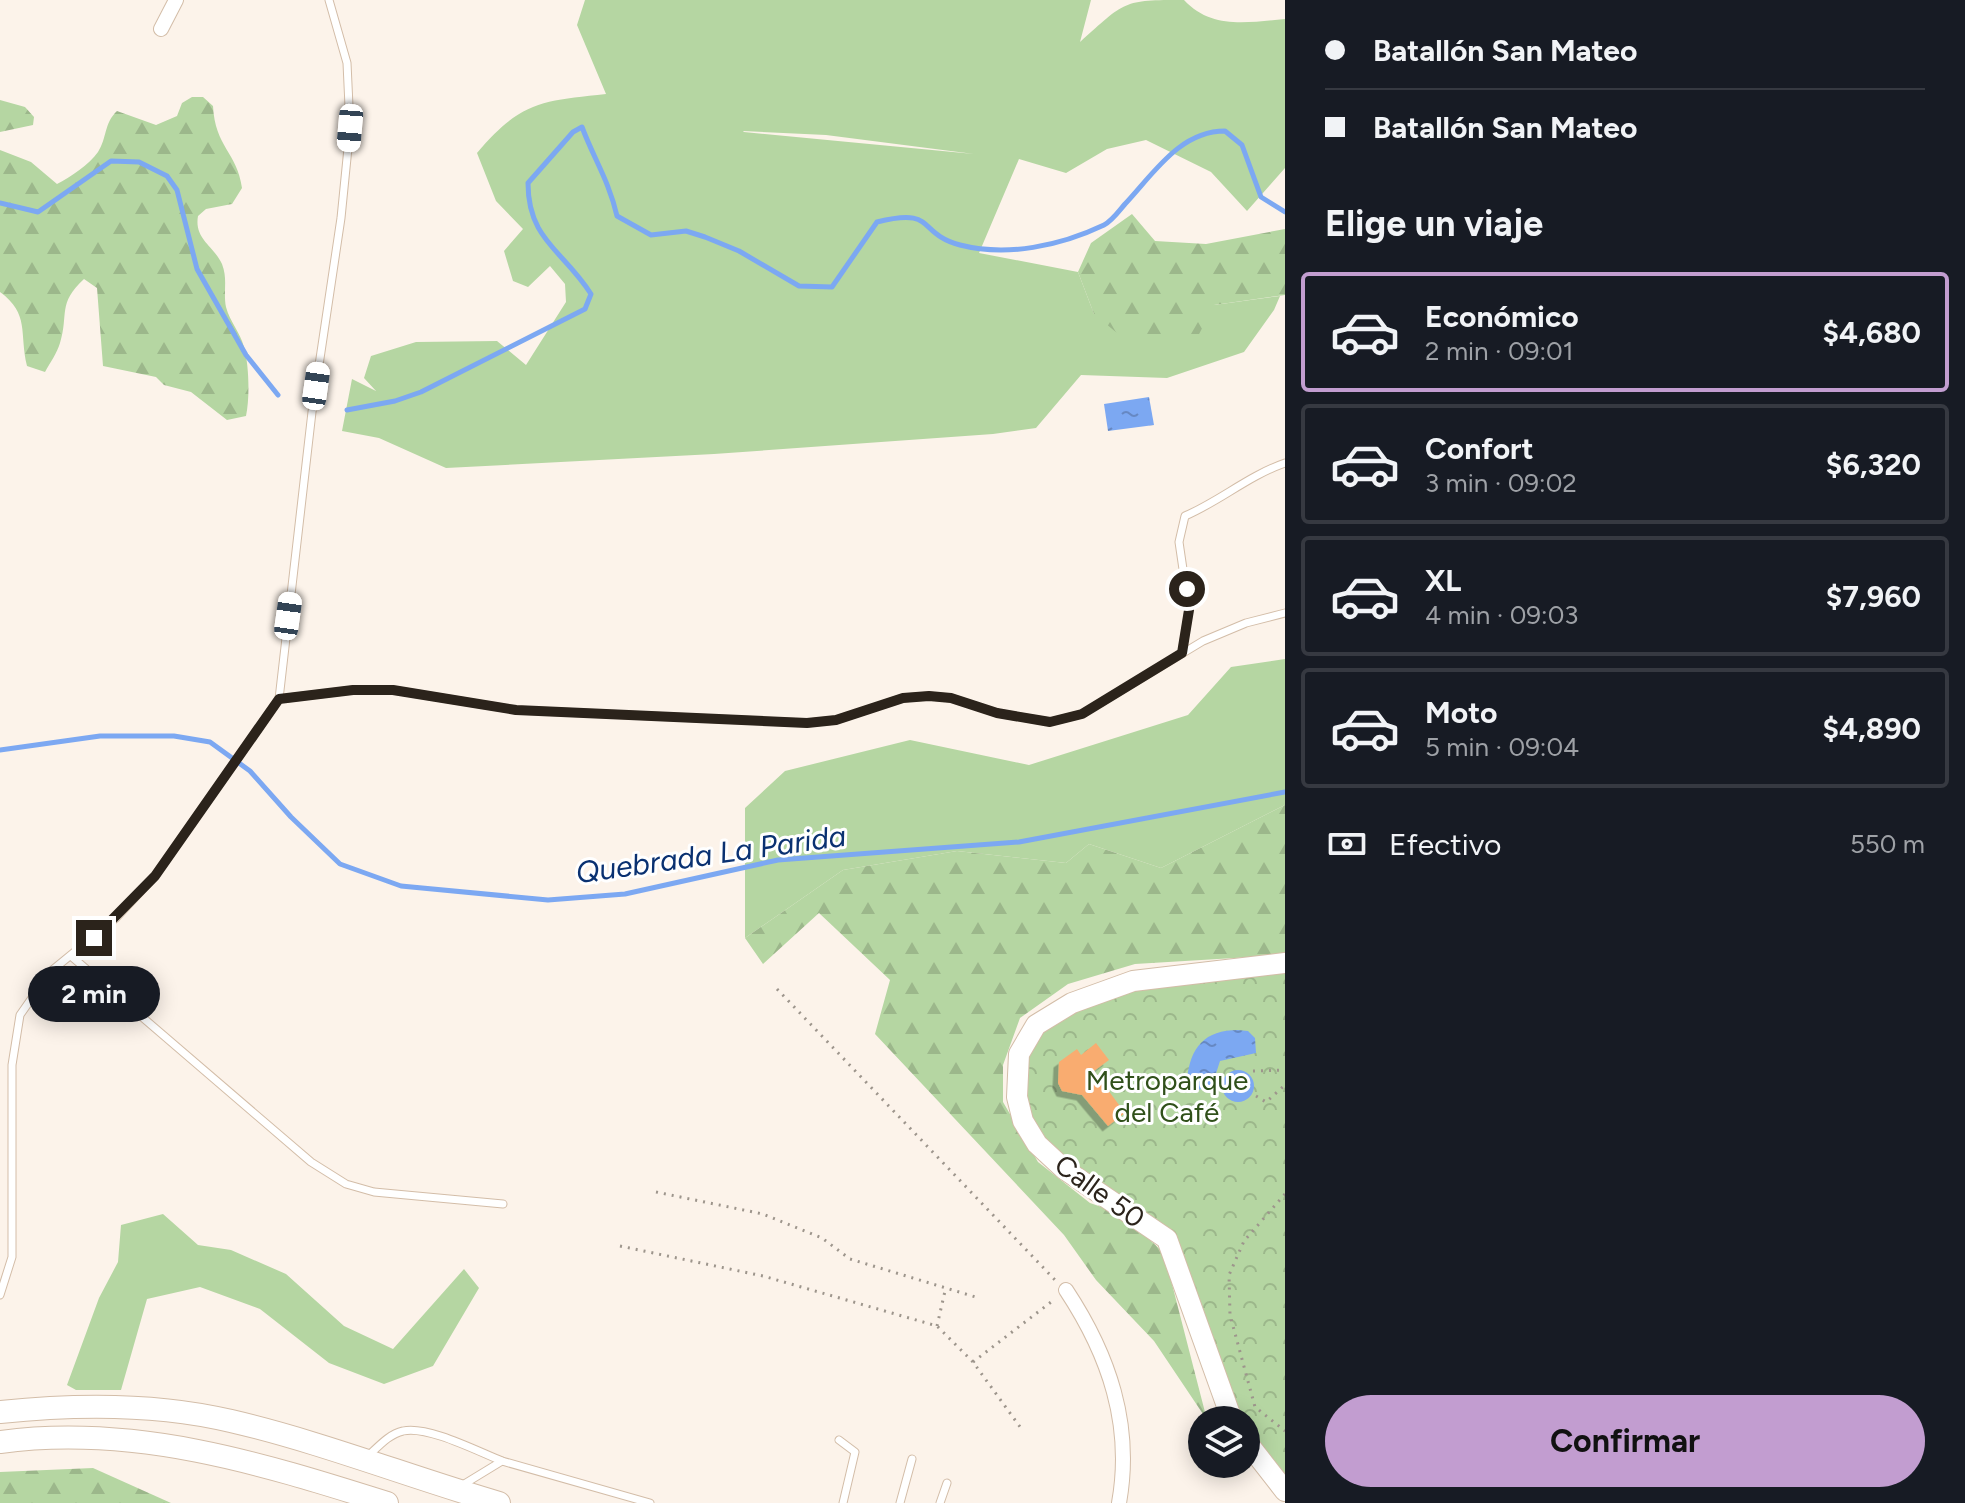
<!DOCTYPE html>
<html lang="es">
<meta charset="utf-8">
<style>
body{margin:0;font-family:Figtree,sans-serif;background:#20242c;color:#f1f3f6;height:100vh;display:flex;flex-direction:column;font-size:30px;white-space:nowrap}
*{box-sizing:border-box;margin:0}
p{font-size:26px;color:#9ea1a6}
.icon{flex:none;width:44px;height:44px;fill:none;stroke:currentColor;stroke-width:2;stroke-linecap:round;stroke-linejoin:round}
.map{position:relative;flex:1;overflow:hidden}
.details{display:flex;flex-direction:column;background:#171b24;width:680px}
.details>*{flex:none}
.top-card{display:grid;align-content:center;height:176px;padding:0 40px;background:#171b24}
.tools{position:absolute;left:1188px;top:1406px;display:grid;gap:16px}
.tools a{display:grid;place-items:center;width:72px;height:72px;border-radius:50%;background:#171b24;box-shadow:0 4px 20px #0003;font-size:40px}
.end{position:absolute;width:36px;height:36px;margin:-18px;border:10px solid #2b231b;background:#fff;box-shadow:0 0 0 4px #fff}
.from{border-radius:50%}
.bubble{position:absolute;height:56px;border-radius:28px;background:#171b24;box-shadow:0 4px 20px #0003;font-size:26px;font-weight:700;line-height:56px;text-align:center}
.car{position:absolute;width:24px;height:48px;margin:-24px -12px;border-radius:10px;box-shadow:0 0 6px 2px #0007;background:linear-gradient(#fff 24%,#345 0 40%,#fff 0 76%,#345 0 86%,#fff 0)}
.top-card b{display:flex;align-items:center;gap:28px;height:76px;font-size:30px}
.top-card b+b{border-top:2px solid #363941}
.top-card i{width:20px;height:20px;background:#f1f3f6}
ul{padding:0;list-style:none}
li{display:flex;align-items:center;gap:24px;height:120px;margin:0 16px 12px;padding:0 24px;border:4px solid #363941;border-radius:8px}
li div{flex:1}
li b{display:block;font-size:30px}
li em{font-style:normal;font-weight:700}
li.on{border-color:#c29dd0}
li>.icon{width:72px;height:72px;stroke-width:1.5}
h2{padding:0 40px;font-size:36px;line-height:96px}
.pay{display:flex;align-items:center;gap:20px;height:88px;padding:0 40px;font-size:30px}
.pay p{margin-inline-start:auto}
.button{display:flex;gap:16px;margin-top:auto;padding:16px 40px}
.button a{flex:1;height:92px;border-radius:48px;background:#c29dd0;color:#111;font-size:32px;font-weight:700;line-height:92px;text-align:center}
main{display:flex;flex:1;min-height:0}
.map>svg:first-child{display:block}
.grass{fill:#b5d6a2;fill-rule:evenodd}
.forest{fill:url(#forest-firs)}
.park{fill:url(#park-crowns)}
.water{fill:url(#water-ripples)}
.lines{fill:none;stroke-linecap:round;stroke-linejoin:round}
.stream{stroke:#7ca8f2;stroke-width:5}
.building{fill:#f9ac70;filter:url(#shadow)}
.lane-casing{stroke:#d3bda8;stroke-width:9}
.street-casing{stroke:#d3bda8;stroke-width:16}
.secondary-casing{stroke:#d3bda8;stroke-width:22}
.primary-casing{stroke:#d3bda8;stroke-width:24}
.path{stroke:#9d958c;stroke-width:3;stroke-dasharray:2 6;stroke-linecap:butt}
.lane{stroke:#fff;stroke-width:7}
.street{stroke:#fff;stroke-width:14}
.secondary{stroke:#fff;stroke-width:20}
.primary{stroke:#fff;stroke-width:22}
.route{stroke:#2b231b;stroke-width:10}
.labels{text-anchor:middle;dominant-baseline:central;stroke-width:6;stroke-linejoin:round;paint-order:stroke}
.park-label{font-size:28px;fill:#30501a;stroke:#fff}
.street-label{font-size:28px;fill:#2b231b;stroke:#fff}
.water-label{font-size:30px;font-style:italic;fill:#0a3171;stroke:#fff}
</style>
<main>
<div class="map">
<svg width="1285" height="1503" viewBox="0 0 1285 1503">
<defs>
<pattern id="forest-firs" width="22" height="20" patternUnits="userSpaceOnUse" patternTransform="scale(2)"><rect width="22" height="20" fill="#b5d6a2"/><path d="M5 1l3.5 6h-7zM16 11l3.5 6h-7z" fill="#9cb78b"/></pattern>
<pattern id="park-crowns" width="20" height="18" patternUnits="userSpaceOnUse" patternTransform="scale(2)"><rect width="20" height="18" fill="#b5d6a2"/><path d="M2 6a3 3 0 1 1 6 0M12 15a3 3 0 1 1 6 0" fill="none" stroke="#9cb78b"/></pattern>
<pattern id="water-ripples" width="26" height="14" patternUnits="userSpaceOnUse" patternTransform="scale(2)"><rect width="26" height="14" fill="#7ca8f2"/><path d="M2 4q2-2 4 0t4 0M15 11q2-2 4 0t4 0" fill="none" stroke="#6688c3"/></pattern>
<filter id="shadow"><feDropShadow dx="-5.5" dy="5.5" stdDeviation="0" flood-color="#0004"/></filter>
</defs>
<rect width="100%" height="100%" fill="#fcf3ea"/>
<g class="grass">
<path d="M 585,0 L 1091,0 L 1080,42 C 1126,1 1122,0 1184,0 C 1212,30 1248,22 1285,19 L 1285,168 L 1247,211 L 1211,172 L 1146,140 L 1107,149 L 1066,173 L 1019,159 L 979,253 L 1078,272 L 1094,314 L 1214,305 L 1280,296 L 1274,310 L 1244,352 L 1167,378 L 1081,375 L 1036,428 L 993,434 L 714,454 L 446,468 L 379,438 L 342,431 L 352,379 L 376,391 L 364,378 L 371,356 L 416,342 L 497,341 L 526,365 L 566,302 L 565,284 L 550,266 L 528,287 L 513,281 L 504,251 L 523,229 L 496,201 L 477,153 C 521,101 542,101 606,94 L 577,25 ZM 743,131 L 826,135 L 974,154 L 744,132 Z"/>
<path d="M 1285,659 L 1285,805 L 1161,868 L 1089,844 L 1066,863 L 957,851 L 843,870 L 745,938 L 745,808 L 785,771 L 910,740 L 1029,765 L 1188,715 L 1231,667 Z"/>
<path d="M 163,1214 L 198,1245 L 231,1250 L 286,1274 L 344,1326 L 393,1349 L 464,1269 L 479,1288 L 433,1366 L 384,1384 L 329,1363 L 260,1309 L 200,1287 L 147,1299 L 121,1390 L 76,1390 L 67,1385 L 99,1298 L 118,1262 L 121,1225 Z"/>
</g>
<g class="forest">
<path d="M 192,97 L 203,97 L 213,106 C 215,147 237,152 242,188 L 232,204 L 206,209 L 198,216 C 194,239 213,245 222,264 C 228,279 223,292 226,307 C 230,322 240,332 244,347 C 249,365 250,397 246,416 L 227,420 L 191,392 L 164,385 L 156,377 L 103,366 L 97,288 L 84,279 C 57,304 69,314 60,343 C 57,353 50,363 45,372 L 27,366 C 19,333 30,314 0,292 L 0,150 L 31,162 L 57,184 C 70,177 89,165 98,152 C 107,138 104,123 117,111 L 156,125 L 177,116 L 182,103 Z"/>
<path d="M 0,100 L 25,107 L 34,117 L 33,125 L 0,132 Z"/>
<path d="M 1132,214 L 1155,241 L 1206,244 L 1285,229 L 1285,295 L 1214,305 L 1195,342 L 1128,342 L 1094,314 L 1078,272 L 1091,243 Z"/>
<path d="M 1285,805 L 1285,955 L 1135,964 L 1068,984 L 1020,1018 L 1003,1065 L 1003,1102 L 1038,1162 L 1090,1203 L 1122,1214 L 1164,1253 L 1207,1420 L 1154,1341 L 1096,1280 L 1064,1235 L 875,1034 L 890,980 L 819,913 L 763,964 L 745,938 L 843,870 L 957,851 L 1066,863 L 1089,844 L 1161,868 Z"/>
<path d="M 93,1468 L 171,1503 L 0,1503 L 0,1472 Z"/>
</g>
<path class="park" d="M 1285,963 L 1285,1491 L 1246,1441 L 1246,1420 L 1232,1420 L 1167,1239 L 1064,1169 L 1017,1097 L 1036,1025 L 1133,981 Z"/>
<g class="water">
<path d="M 1149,397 L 1154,425 L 1108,431 L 1104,404 Z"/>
<path d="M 1238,1030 L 1248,1031 L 1255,1038 L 1256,1053 L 1220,1061 L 1212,1086 L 1198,1090 L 1187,1080 C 1190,1047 1205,1030 1238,1030 Z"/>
<circle cx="1238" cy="1086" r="16"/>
</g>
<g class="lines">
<g class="stream">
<path d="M 0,203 L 38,212 L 111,161 L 139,162 L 167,176 L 177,190 L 197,269 L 246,355 L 278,395"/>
<path d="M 347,410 L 395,401 L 421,392 L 585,309 L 591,294 C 563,250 528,240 528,183 L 573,132 L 582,127 C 594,159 609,181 617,216 L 651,235 L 686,231 L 705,237 L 739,251 L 799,286 L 832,287 L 877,222 C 937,207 916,233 960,245 C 1007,257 1060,246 1104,225 C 1112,221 1119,211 1125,204 C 1154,173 1180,131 1225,131 L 1242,145 L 1261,197 L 1285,212"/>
<path d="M 0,750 L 100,736 L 174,736 L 210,742 L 250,771 L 291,817 L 340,864 L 401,886 L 548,900 L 625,894 L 778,860 L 1019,842 L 1285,792"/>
</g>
</g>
<path class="building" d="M 1096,1043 L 1109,1060 L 1094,1071 L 1125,1113 L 1108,1126 L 1082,1095 L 1062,1091 L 1058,1083 L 1059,1062 L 1077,1049 L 1081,1055 Z"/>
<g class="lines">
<defs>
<g id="lane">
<path d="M 1182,653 L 1189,610 L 1179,542 L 1185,516 C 1220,501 1248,476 1285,463"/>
<path d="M 279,699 L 353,690 L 393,690 L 516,710 L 807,723 L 836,720 L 903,698 L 929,696 L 951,698 L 997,713 L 1050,722 L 1082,714 L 1203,641 L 1246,623 L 1285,613"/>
<path d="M 71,956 L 311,1162 L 346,1184 L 374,1192 L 503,1204"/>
<path d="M 0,1295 L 12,1257 L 12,1065 L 20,1015 L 50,972 L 116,918 L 155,876 L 279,699 L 312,412 L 341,218 L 350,128 L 347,63 L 329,0"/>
<path d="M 839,1440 L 855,1452 L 843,1503"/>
<path d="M 367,1457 C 378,1447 389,1434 403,1431 C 427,1425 479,1452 502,1461"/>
<path d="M 461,1486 L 502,1461 L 650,1503"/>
<path d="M 900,1503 L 912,1459"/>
<path d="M 940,1503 L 947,1483"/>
</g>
<g id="street">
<path d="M 161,29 L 176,0"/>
<path d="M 1066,1290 C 1109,1355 1133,1425 1119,1503"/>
</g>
<g id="secondary">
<path d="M 1232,1420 L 1167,1239 L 1064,1169 L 1037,1144 L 1023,1121 L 1017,1097 L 1019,1054 L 1036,1025 L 1072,1003 L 1133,981 L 1285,963"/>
<path d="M 1246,1441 L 1285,1491"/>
</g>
<g id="primary">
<path d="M 0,1412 C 76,1404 156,1403 231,1421 C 321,1442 410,1477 499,1503"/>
<path d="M 0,1442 C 135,1424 260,1463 387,1503"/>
</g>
</defs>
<use href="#lane" class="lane-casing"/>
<use href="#street" class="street-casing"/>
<use href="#secondary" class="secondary-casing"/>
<use href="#primary" class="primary-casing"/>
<g class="path">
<path d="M 777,989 L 1056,1281"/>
<path d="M 1253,1071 L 1285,1070"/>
<path d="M 1105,1075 L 1173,1076"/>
<path d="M 1256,1096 L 1266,1102 L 1285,1085"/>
<path d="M 656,1192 L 763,1214 L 822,1238 L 850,1259 L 979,1298"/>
<path d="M 1285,1194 L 1244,1241 L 1229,1275 L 1230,1315 L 1255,1407 L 1285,1431"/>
<path d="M 620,1246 L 763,1276 L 937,1326 L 973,1362 L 1023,1431"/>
<path d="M 937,1326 L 945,1291"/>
<path d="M 973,1362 L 1055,1299"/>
</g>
<use href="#lane" class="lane"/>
<use href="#street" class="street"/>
<use href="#secondary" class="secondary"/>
<use href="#primary" class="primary"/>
</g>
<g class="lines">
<path class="route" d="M 94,938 L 155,876 L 279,699 L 353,690 L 393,690 L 516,710 L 807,723 L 836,720 L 903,698 L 929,696 L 951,698 L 997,713 L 1050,722 L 1082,714 L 1182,653 L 1189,610 L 1187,589"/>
</g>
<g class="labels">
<g class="park-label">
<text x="1167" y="1080">Metroparque<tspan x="1167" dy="32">del Café</tspan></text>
</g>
<g class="street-label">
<text transform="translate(1100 1191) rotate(36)">Calle 50</text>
</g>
<g class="water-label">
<text transform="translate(711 854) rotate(-8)">Quebrada La Parida</text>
</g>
</g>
</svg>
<div class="tools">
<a><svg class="icon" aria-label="layers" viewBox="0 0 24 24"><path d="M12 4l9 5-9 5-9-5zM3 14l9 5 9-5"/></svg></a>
</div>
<i class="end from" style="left:1187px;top:589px"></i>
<i class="end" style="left:94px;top:938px"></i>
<div class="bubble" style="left:28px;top:966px;width:132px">2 min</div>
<i class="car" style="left:350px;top:128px;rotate:185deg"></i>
<i class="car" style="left:316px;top:386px;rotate:8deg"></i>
<i class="car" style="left:288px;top:616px;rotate:8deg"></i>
</div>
<section class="details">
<div class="top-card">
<b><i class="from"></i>Batallón San Mateo</b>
<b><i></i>Batallón San Mateo</b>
</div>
<h2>Elige un viaje</h2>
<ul>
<li class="on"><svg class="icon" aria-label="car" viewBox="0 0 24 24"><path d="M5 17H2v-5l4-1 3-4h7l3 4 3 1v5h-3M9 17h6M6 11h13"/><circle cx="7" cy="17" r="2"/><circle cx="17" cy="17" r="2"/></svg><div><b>Económico</b><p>2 min · 09:01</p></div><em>$4,680</em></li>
<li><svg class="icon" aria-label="car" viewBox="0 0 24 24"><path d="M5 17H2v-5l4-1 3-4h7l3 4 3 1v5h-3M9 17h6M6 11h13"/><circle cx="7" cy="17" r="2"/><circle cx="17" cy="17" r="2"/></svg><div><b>Confort</b><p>3 min · 09:02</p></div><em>$6,320</em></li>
<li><svg class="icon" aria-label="car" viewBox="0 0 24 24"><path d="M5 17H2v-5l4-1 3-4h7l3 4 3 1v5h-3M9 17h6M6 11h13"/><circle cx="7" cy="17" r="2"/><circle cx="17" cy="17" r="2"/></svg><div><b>XL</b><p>4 min · 09:03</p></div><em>$7,960</em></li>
<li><svg class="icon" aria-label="car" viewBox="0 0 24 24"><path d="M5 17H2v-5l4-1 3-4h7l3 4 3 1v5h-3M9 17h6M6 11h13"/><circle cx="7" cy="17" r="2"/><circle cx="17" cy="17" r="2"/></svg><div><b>Moto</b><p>5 min · 09:04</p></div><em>$4,890</em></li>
</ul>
<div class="pay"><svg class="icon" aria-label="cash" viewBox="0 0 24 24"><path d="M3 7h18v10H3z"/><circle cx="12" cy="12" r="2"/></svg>Efectivo<p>550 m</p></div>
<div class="button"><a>Confirmar</a></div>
</section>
</main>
